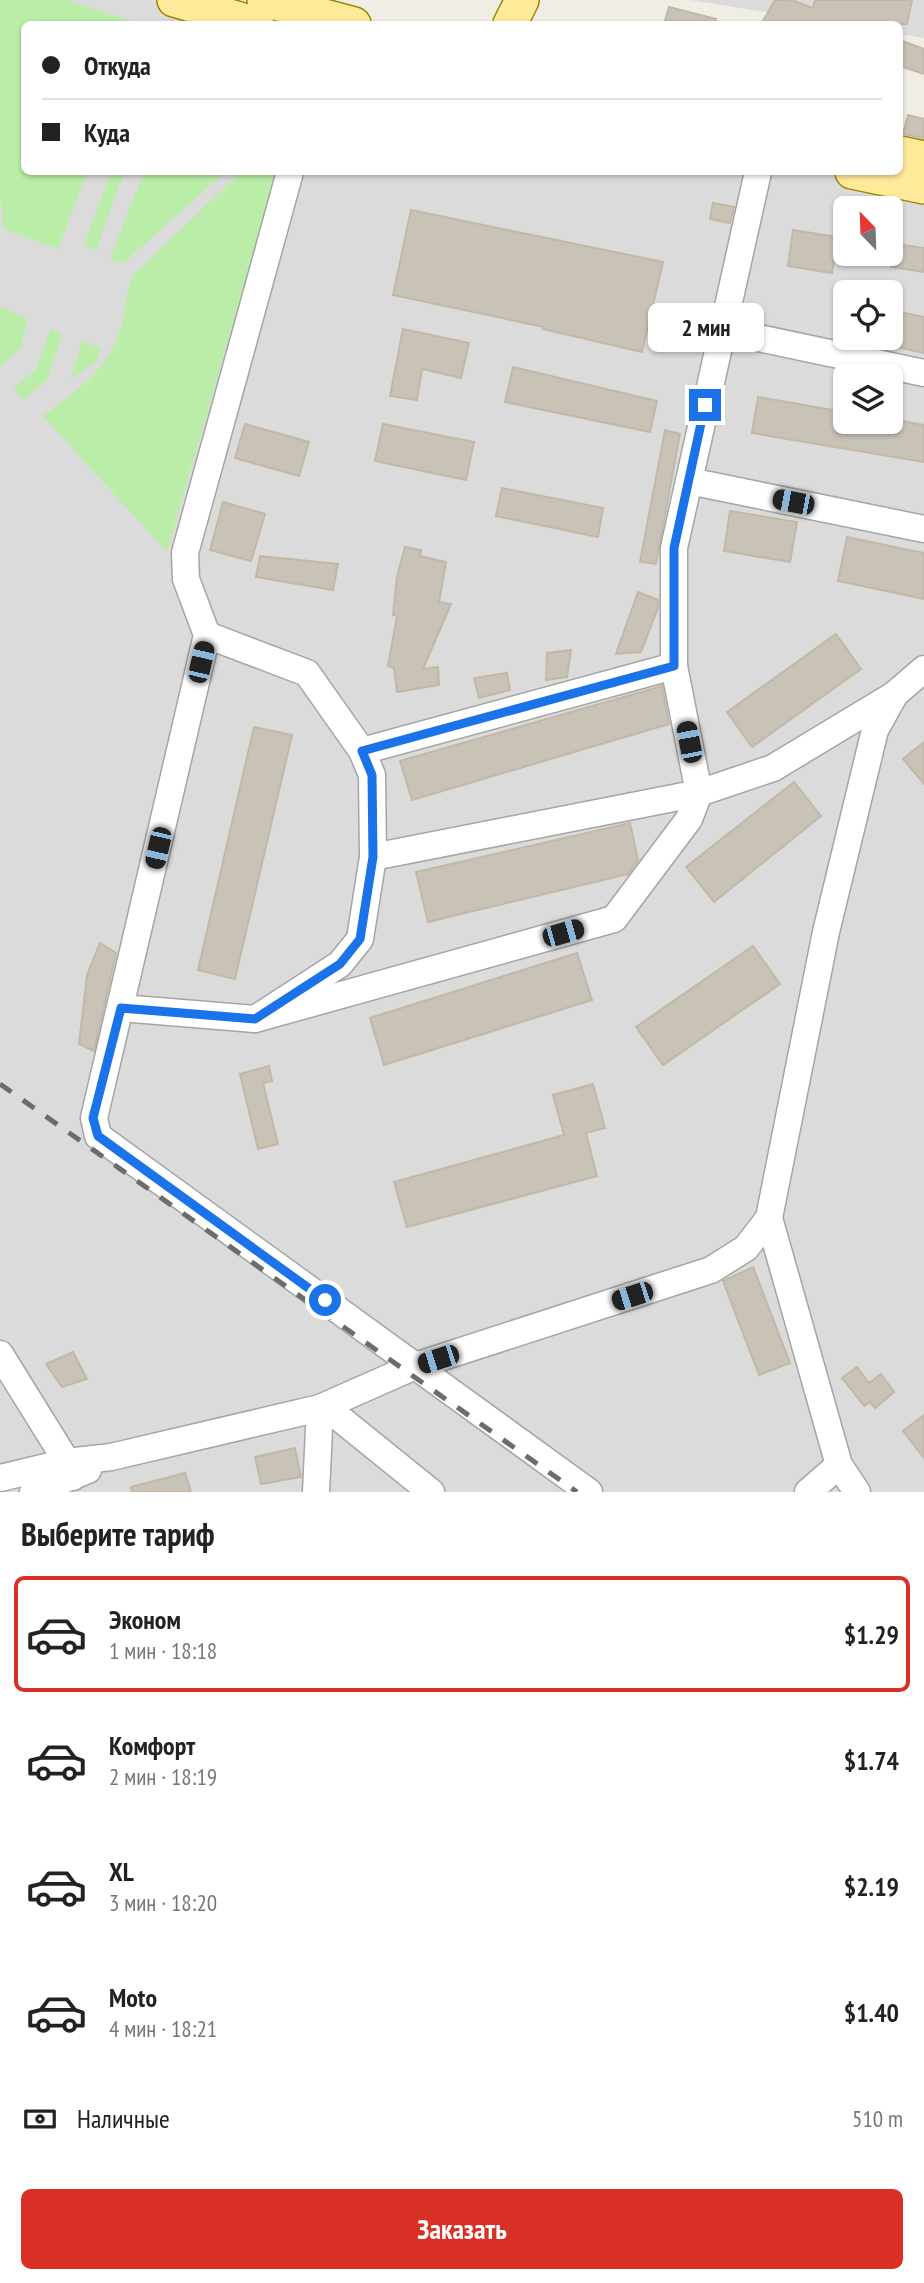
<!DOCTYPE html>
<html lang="ru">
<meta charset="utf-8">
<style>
body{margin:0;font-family:"PT Sans Narrow",sans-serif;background:#f2f2f2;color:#222;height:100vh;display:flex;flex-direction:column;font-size:26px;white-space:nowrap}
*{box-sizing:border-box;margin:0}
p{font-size:23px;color:#767676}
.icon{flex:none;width:38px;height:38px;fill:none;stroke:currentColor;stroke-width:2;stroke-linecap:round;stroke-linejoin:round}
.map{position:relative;height:1492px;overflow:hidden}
.panel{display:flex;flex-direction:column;background:#fff;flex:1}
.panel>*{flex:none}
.guide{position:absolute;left:21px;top:21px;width:882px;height:154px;border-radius:10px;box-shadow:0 2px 5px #0004;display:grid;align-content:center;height:154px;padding:0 21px;background:#fff}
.needle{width:46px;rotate:337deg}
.fabs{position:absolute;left:833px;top:196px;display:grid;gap:14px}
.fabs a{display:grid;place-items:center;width:70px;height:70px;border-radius:10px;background:#fff;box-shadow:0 2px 5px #0004;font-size:35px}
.end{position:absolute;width:32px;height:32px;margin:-16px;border:9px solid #1a73e8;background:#fff;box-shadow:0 0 0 4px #fff}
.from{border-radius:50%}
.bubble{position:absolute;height:49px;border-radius:10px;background:#fff;box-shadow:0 2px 5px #0004;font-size:23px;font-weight:600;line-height:49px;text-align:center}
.car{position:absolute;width:21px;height:42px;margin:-21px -10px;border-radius:9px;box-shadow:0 0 5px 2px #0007;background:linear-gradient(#222 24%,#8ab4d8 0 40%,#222 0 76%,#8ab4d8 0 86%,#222 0)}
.guide b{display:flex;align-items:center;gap:24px;height:66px;font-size:26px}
.guide b+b{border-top:2px solid #e0e0e0}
.guide i{width:18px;height:18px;background:#222}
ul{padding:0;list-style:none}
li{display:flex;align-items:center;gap:21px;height:116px;margin:0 14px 10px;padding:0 7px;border:4px solid transparent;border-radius:10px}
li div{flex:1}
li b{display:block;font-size:26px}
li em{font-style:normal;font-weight:600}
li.current{border-color:#d93025}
li>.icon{width:63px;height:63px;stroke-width:1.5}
h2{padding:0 21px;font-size:32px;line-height:84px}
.pay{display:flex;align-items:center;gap:18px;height:77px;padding:0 21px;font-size:26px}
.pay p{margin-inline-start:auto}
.action{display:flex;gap:14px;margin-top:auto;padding:14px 21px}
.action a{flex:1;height:80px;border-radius:10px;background:#d93025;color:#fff;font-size:28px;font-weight:600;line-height:80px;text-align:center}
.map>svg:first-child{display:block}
.residential{fill:#dcdbdb;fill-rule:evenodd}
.grass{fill:#baeda7}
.building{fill:#c8c2b7;stroke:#c2b8a5;stroke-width:2}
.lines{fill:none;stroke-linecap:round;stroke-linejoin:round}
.minor-casing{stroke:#a5a5a5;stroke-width:29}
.major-casing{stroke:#980;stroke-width:36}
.minor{stroke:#fff;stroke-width:26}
.major{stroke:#ffea9a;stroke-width:33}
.rail{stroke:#6c6c6c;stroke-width:5;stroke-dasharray:14 14;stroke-linecap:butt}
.route{stroke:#1a73e8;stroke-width:9}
</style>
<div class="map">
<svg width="924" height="1492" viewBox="0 0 924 1492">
<rect width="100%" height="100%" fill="#f0eee4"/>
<g class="residential">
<path d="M 0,0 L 167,0 L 249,24 L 24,24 L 24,172 L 826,172 L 924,193 L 924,1492 L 0,1492 ZM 845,208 L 891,208 L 891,254 L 845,254 ZM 845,292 L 891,292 L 891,338 L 845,338 ZM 845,376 L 891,376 L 891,422 L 845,422 Z"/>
<path d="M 690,0 L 924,0 L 924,38 L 900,34 L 900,24 L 842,24 Z"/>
</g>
<g class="grass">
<path d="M 0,0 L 66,0 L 141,24 L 24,24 L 24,172 L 87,172 L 58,249 L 4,229 L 0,196 Z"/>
<path d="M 111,172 L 124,172 L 96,250 L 84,245 Z"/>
<path d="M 144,172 L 225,172 L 123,263 L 110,259 Z"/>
<path d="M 241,172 L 276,172 L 167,552 L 43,416 C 75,391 106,373 119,333 C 126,313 125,294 133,275 Z"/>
<path d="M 0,306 L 27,319 L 21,348 L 0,367 Z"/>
<path d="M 51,329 L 62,335 L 47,380 L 23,400 L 13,389 L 36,369 Z"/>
<path d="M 82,341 L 101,348 L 97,361 L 71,378 Z"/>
</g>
<g class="building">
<path d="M 775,0 L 792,0 L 813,8 L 815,0 L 912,0 L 907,24 L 774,24 L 763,21 Z"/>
<path d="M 669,7 L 716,19 L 715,24 L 664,24 Z"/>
<path d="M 900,40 L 924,49 L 924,74 L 900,66 Z"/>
<path d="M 908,115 L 924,119 L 924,138 L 903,134 Z"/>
<path d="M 713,203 L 734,207 L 730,223 L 710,219 Z"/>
<path d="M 411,210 L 663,262 L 642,352 L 543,329 L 544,327 L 393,295 Z"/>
<path d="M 793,230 L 837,237 L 832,273 L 788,266 Z"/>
<path d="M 891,243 L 924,248 L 924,272 L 891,267 Z"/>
<path d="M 891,310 L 924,317 L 924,353 L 891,346 Z"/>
<path d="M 403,329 L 469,343 L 461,378 L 422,369 L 417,400 L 390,396 Z"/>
<path d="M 513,367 L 657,401 L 650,432 L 505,402 Z"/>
<path d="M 758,397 L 845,412 L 845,422 L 891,422 L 891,419 L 924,425 L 924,462 L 752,433 Z"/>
<path d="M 245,424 L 309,442 L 299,476 L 235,458 Z"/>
<path d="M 383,424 L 474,442 L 466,480 L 375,461 Z"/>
<path d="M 665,430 L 680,434 L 656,564 L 640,562 Z"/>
<path d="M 502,488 L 603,508 L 598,537 L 496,516 Z"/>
<path d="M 223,502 L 265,514 L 251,561 L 210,550 Z"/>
<path d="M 730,511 L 797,522 L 790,562 L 724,551 Z"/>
<path d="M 847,537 L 924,553 L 924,599 L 838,581 Z"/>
<path d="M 405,547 L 421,550 L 420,556 L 446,562 L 439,602 L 451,604 L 423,669 L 438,667 L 439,685 L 397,692 L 394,668 L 388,666 L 397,616 L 393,615 L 397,577 Z"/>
<path d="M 260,556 L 338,564 L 333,590 L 256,577 Z"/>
<path d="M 638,592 L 658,600 L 658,608 L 641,652 L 616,654 Z"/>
<path d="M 836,634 L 861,669 L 752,747 L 727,712 Z"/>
<path d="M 571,650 L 567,677 L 546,680 L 547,653 Z"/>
<path d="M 507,673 L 510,690 L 479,698 L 474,678 Z"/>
<path d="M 662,686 L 669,724 L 412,800 L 400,761 Z"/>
<path d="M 254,727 L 292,735 L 235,979 L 198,970 Z"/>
<path d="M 924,742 L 924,784 L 903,759 Z"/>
<path d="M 794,782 L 821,816 L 714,902 L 686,867 Z"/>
<path d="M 630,823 L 638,860 L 628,874 L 428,922 L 416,872 Z"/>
<path d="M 100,943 L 116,953 L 94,1051 L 79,1044 L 87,975 Z"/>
<path d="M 753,946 L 780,984 L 663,1065 L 636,1027 Z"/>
<path d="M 577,953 L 592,1000 L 384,1065 L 370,1018 Z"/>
<path d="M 269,1066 L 272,1081 L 263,1083 L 278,1144 L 258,1149 L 240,1074 Z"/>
<path d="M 593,1084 L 605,1128 L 586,1133 L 597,1176 L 407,1227 L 394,1182 L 564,1135 L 553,1095 Z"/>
<path d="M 753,1267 L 790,1363 L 759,1375 L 723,1281 Z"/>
<path d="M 73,1352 L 87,1379 L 62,1387 L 46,1364 Z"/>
<path d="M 857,1367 L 869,1383 L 881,1374 L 894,1392 L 875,1408 L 870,1402 L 864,1406 L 842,1378 Z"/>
<path d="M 924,1415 L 924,1458 L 903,1431 Z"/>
<path d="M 295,1448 L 301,1477 L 261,1484 L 255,1457 Z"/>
<path d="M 185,1473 L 191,1492 L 132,1492 L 131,1487 Z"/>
</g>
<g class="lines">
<defs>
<g id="minor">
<path d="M 290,172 L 185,553 L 186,579 L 207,635 L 94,1118 L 98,1136 L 589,1492"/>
<path d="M 721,330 L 924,373"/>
<path d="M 689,481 L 924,529"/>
<path d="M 362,751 L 674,666"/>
<path d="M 373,857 L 699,793 L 773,768 L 894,695"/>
<path d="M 121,1008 L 255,1019 L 340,964 L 360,939 L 373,857 L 372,775 L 362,751 L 307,673 L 207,635"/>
<path d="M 255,1019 L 614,919 L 689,819 L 699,793 L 674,666 L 674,548 L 758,172"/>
<path d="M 769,1218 L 839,1465 L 857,1492"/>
<path d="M 0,1354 L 67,1462 L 73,1477"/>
<path d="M 0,1478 L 67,1462 L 111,1457 L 320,1408 L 332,1412 L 431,1492"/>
<path d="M 33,1492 L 88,1470"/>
<path d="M 316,1492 L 320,1408 L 415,1366 L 711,1270 L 746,1248 L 769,1218 L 826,932 L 875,730 L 895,694 L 924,669"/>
<path d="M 808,1492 L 839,1465"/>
</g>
<g id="major">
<path d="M 174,0 L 257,24"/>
<path d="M 264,0 L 354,24"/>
<path d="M 510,24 L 522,0"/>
<path d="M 900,153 L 924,158"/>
<path d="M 852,172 L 924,187"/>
</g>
</defs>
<use href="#minor" class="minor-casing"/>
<use href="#major" class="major-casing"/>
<use href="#minor" class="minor"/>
<use href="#major" class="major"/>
<path class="rail" d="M 0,1084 L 577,1492"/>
</g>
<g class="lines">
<path class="route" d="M 325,1300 L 98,1136 L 93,1118 L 121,1008 L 255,1019 L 340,964 L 360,939 L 373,857 L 372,775 L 362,751 L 674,666 L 674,548 L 705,405"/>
</g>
</svg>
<div class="fabs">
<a><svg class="needle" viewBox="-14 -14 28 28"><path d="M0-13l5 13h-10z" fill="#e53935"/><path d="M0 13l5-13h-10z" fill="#767676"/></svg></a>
<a><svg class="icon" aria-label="locate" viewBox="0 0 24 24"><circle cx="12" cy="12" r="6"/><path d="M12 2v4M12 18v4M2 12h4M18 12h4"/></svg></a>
<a><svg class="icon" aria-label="layers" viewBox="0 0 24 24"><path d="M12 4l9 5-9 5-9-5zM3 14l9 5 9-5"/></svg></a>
</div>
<i class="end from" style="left:325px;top:1300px"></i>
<i class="end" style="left:705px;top:405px"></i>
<div class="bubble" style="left:648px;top:303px;width:116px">2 мин</div>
<i class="car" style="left:793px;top:502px;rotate:281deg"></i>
<i class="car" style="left:201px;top:662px;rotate:13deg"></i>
<i class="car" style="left:689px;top:742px;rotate:349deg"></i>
<i class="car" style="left:158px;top:848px;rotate:193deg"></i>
<i class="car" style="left:563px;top:933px;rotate:74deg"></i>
<i class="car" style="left:632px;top:1296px;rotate:252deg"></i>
<i class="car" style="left:438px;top:1359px;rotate:252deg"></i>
<div class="guide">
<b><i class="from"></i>Откуда</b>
<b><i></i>Куда</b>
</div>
</div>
<section class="panel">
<h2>Выберите тариф</h2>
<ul>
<li class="current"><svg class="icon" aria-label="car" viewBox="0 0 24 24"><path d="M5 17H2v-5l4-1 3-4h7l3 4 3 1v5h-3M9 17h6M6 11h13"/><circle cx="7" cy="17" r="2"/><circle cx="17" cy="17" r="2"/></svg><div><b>Эконом</b><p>1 мин · 18:18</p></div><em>$1.29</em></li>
<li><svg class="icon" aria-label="car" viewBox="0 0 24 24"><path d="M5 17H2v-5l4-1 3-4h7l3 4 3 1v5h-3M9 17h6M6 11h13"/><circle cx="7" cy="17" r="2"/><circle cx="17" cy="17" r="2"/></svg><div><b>Комфорт</b><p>2 мин · 18:19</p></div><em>$1.74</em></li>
<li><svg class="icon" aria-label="car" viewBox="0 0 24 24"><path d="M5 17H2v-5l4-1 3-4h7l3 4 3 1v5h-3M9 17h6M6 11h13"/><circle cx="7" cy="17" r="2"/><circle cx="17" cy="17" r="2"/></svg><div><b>XL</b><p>3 мин · 18:20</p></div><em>$2.19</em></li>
<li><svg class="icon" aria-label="car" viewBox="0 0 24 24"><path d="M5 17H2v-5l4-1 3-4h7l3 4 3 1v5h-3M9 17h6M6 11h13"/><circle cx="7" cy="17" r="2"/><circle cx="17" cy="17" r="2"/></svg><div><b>Moto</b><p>4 мин · 18:21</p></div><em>$1.40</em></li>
</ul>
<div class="pay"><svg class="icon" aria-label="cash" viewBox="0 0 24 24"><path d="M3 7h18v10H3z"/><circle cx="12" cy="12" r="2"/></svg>Наличные<p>510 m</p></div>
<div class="action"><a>Заказать</a></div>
</section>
